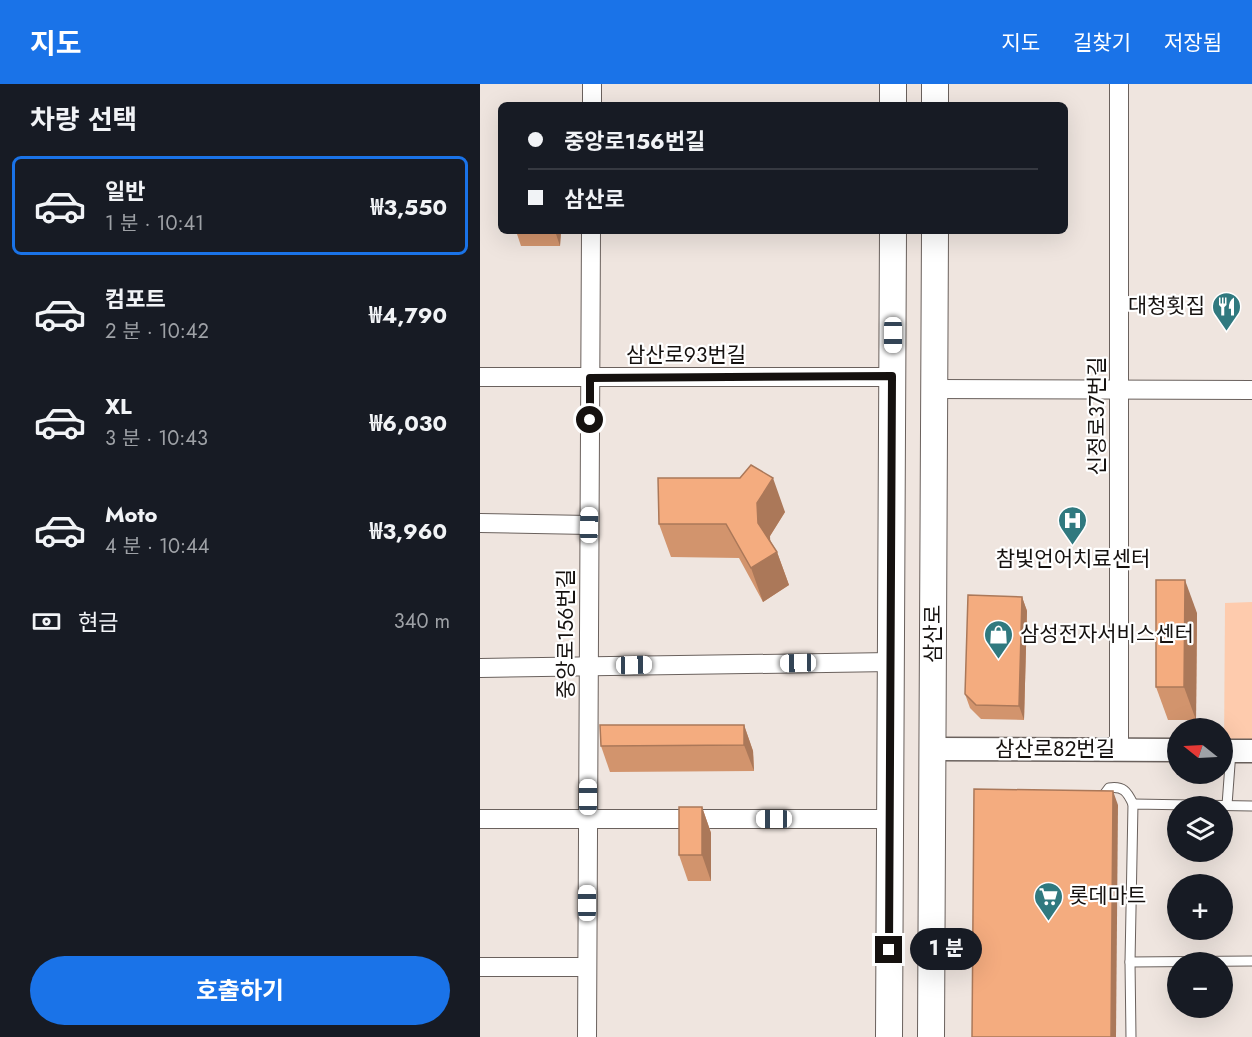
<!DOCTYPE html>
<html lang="ko">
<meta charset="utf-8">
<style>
body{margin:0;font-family:Jost,"Noto Sans KR",sans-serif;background:#242831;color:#f1f3f6;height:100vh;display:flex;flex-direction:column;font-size:22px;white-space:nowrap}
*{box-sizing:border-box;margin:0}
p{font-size:20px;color:#9ea1a6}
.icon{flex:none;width:33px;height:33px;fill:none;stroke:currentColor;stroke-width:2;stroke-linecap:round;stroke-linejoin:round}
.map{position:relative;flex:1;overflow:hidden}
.side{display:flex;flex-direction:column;background:#171b24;width:480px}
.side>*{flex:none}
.guide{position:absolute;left:18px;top:18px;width:570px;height:132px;border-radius:9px;box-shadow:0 6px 24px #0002;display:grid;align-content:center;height:132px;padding:0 30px;background:#171b24}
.needle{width:39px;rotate:288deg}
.tools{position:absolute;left:687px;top:634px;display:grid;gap:12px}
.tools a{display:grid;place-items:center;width:66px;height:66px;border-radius:50%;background:#171b24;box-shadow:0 6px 24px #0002;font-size:30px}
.end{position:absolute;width:27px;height:27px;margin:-14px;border:8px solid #15110f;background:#fff;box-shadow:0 0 0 3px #fff}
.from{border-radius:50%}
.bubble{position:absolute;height:42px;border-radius:21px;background:#171b24;box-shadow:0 6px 24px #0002;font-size:20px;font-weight:700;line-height:42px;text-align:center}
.car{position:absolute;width:18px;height:36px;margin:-18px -9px;border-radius:8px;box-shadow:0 0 4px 2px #0007;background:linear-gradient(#fff 24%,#345 0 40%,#fff 0 76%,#345 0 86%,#fff 0)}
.guide b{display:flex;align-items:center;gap:21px;height:57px;font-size:22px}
.guide b+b{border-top:2px solid #363941}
.guide i{width:15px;height:15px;background:#f1f3f6}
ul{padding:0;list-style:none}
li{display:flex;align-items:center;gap:18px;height:99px;margin:0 12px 9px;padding:0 18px;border:3px solid transparent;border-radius:9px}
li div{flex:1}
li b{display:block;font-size:22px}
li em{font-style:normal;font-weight:700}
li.current{border-color:#1a73e8}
li>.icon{width:54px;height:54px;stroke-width:1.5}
h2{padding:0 30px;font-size:27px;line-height:72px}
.pay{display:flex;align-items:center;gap:15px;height:66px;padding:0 30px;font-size:22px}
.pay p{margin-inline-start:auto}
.action{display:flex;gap:12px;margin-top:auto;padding:12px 30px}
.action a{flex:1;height:69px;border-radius:36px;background:#1a73e8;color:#fff;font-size:24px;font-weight:700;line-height:69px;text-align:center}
header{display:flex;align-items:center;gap:36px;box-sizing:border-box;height:84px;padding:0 30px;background:#1a73e8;color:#fff}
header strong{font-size:28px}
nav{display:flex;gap:33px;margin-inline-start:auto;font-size:21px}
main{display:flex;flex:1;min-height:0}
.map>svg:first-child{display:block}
.park{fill:#fecbad}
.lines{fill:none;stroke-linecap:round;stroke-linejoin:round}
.service-casing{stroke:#6a615d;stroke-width:11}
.minor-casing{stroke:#6a615d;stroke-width:20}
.tertiary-casing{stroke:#6a615d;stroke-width:25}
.secondary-casing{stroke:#6a615d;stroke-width:28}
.service{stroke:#fff;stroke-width:9}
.minor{stroke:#fff;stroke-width:18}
.tertiary{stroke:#fff;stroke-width:22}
.secondary{stroke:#fff;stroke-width:26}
.wall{fill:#d2946d}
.shaded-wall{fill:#ab7859}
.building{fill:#f4ac7f;stroke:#ab7859;stroke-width:1.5}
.route{stroke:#15110f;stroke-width:8}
.labels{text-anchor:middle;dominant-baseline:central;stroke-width:4.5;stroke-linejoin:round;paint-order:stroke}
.poi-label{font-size:21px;fill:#15110f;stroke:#fff;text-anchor:start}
.street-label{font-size:21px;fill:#15110f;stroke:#fff}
</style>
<header>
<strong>지도</strong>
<nav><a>지도</a><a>길찾기</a><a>저장됨</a></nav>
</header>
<main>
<section class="side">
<h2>차량 선택</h2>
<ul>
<li class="current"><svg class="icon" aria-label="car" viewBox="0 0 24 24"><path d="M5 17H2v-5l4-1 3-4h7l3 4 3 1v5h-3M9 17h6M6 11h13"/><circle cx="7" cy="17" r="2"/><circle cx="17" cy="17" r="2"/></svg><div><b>일반</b><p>1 분 · 10:41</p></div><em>₩3,550</em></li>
<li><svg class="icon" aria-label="car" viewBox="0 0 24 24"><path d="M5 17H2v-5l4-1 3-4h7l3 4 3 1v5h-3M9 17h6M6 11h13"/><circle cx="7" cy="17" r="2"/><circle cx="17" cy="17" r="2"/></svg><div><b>컴포트</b><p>2 분 · 10:42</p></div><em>₩4,790</em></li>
<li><svg class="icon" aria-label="car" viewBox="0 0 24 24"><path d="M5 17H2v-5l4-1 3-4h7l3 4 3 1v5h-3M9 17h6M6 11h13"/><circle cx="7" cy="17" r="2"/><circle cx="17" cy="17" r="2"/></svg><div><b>XL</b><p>3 분 · 10:43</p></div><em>₩6,030</em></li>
<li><svg class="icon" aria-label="car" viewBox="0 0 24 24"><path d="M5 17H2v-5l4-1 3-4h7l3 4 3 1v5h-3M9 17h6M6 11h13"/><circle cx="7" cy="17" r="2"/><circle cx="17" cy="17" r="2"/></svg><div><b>Moto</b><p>4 분 · 10:44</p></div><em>₩3,960</em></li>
</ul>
<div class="pay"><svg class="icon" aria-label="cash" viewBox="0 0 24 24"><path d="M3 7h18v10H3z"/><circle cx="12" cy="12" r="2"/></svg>현금<p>340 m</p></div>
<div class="action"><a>호출하기</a></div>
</section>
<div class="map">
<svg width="772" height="953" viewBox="0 0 772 953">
<rect width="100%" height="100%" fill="#efe5df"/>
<path class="park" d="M 772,518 L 772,667 L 744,667 L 745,519 Z"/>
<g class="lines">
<defs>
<g id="service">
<path d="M 620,716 L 629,704 C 643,702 647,707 653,720"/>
<path d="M 747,721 L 751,667"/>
<path d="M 650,878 L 653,720 L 772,722"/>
<path d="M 651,953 L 650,878 L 772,877"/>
</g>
<g id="minor">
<path d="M 112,21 L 112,0"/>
<path d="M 0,293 L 413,293"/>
<path d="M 454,305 L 772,306"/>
<path d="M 0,439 L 109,441"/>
<path d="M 0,584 L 411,578"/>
<path d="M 639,665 L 639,0"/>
<path d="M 0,735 L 410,735"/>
<path d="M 0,883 L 107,883"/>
<path d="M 107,953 L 111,147"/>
</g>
<g id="tertiary">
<path d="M 453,665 L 698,666"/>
<path d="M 742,667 L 772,667"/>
</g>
<g id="secondary">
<path d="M 413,21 L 413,0"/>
<path d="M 455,21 L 455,0"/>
<path d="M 409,953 L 413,147"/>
<path d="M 451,953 L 455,147"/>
</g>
</defs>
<use href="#service" class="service-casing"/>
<use href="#minor" class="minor-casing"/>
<use href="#tertiary" class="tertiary-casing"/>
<use href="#secondary" class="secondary-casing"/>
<use href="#service" class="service"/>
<use href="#minor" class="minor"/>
<use href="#tertiary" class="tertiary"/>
<use href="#secondary" class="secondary"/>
</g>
<g class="wall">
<path d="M 36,147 L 81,147 L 80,162 L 41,162 Z"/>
<path d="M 161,147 L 203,147 L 203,150 L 162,150 Z"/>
<path d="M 260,394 L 305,428 L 290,452 L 290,456 L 297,468 L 309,501 L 283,518 L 259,474 L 191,473 L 179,440 Z"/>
<path d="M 542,513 L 547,527 L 544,636 L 501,635 L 490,624 L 485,610 Z"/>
<path d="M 717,529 L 716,636 L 688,636 L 676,603 Z"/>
<path d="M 264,641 L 273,667 L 274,687 L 130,688 L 121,662 Z"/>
<path d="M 222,723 L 231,749 L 231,797 L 208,797 L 199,771 Z"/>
</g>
<g class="shaded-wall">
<path d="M 75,147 L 81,147 L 80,162 Z"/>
<path d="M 293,394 L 305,428 L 290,452 L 291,472 L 297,468 L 309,501 L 283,518 L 271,484 L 277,419 Z"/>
<path d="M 705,496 L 717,529 L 716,636 L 704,603 Z"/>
<path d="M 542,513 L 547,527 L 544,636 L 539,622 Z"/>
<path d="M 264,641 L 273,667 L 274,687 L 264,661 Z"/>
<path d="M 633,707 L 638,721 L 636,953 L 631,953 Z"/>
<path d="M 222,723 L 231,749 L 231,797 L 222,771 Z"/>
</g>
<g class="building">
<path d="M 271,381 L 293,394 L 277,419 L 278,439 L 297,468 L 271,484 L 246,440 L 179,440 L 178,394 L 260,394 Z"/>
<path d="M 676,496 L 705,496 L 704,603 L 676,603 Z"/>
<path d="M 488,511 L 542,513 L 539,622 L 496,621 L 485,610 Z"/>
<path d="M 120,641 L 264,641 L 264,661 L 121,662 Z"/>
<path d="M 494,705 L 633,707 L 631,953 L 492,953 Z"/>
<rect x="199" y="723" width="23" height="48"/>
</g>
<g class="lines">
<path class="route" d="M 110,336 L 110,294 L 412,292 L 409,866"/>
</g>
<defs>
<symbol id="restaurant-pin" viewBox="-11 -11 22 30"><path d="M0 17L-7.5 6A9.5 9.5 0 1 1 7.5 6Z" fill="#30797f" stroke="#fff"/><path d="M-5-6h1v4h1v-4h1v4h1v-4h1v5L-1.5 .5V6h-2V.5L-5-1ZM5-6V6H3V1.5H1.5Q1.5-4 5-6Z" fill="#fff"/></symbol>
<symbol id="hospital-pin" viewBox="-11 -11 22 30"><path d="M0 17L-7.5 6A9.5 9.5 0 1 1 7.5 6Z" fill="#30797f" stroke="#fff"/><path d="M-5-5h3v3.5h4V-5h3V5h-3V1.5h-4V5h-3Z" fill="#fff"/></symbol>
<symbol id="shop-pin" viewBox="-11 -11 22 30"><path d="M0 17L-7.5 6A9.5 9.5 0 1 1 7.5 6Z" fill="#30797f" stroke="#fff"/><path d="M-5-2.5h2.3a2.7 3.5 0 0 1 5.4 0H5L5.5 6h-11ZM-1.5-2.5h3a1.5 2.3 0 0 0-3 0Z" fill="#fff"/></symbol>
<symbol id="supermarket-pin" viewBox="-11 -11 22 30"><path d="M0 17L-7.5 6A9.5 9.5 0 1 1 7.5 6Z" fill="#30797f" stroke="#fff"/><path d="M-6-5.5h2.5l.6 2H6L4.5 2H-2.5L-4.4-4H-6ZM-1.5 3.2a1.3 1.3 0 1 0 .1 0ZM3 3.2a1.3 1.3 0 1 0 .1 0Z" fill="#fff"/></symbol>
</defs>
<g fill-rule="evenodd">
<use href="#restaurant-pin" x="730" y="206" width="33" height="45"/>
<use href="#hospital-pin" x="576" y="420" width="33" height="45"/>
<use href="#shop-pin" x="502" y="534" width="33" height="45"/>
<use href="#supermarket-pin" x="552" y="796" width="33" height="45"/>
</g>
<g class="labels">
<g class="poi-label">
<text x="725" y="222" text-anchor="end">대청횟집</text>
<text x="593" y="475" text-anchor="middle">참빛언어치료센터</text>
<text x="540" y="550">삼성전자서비스센터</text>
<text x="589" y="812">롯데마트</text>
</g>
<g class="street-label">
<text x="206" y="271">삼산로93번길</text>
<text transform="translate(617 332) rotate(-90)">신정로37번길</text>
<text transform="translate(86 550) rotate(-90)">중앙로156번길</text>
<text transform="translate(453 550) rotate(-90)">삼산로</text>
<text x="575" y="665">삼산로82번길</text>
</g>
</g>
</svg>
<div class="tools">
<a><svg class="needle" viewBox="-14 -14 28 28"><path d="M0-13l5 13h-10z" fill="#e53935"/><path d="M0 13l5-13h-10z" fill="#9ea1a6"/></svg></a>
<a><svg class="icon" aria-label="layers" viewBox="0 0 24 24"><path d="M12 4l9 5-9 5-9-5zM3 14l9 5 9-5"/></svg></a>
<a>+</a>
<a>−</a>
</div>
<i class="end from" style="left:110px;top:336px"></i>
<i class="end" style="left:409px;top:866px"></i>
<div class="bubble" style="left:430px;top:844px;width:72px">1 분</div>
<i class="car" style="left:413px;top:251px;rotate:180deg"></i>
<i class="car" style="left:109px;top:441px;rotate:1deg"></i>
<i class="car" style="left:318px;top:579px;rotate:269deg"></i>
<i class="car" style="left:154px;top:581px;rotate:89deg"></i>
<i class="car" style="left:108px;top:713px;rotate:0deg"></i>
<i class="car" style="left:294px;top:735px;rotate:270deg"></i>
<i class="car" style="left:107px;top:819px;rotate:0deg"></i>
<div class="guide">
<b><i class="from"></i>중앙로156번길</b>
<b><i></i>삼산로</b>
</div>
</div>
</main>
